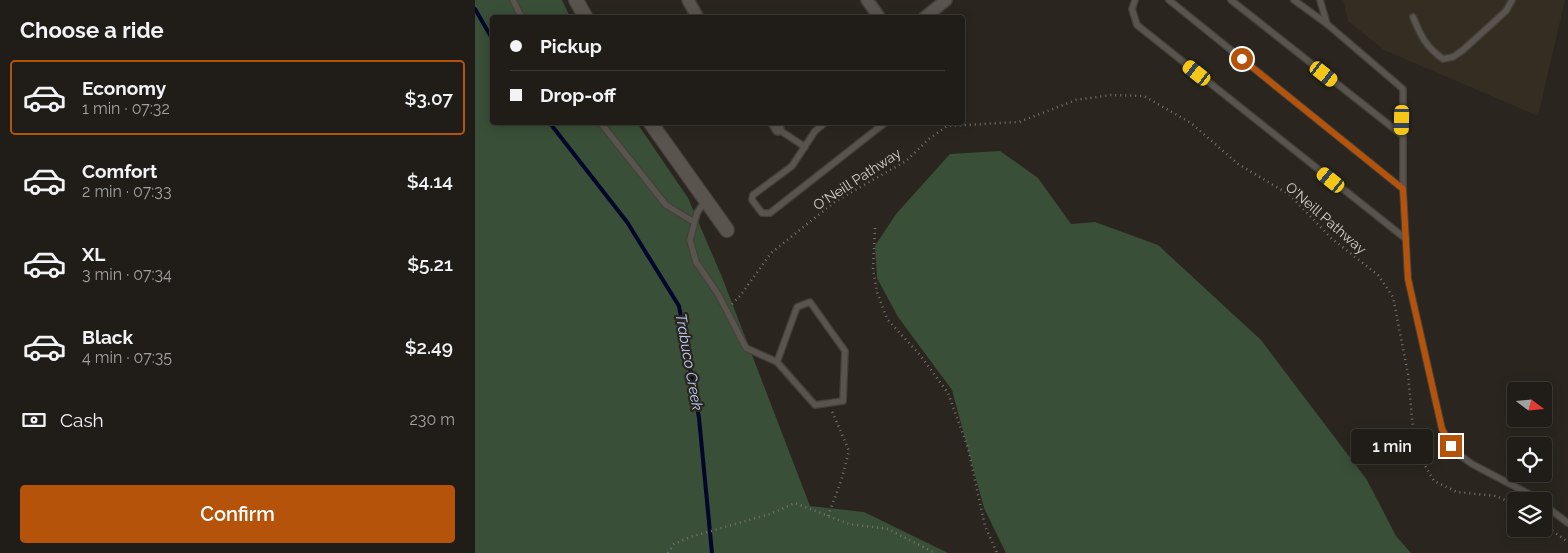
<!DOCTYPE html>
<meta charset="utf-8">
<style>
body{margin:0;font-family:Raleway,sans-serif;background:#2d2924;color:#f1f3f6;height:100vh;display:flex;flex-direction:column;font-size:19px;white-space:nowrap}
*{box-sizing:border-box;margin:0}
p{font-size:16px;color:#a2a1a1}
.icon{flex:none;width:28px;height:28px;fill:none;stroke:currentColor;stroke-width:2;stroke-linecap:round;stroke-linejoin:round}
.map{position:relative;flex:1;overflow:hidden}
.panel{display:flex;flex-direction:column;background:#201c17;width:475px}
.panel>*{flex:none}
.hud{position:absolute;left:15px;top:15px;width:475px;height:110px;border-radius:5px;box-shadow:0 2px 12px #0003,0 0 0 1px #3d3a36;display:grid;align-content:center;height:110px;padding:0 20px;background:#201c17}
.needle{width:32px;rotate:106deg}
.controls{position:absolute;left:1032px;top:382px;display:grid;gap:10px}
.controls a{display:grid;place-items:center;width:45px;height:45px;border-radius:5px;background:#201c17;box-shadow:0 2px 12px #0003,0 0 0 1px #3d3a36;font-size:25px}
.end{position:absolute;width:22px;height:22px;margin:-11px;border:6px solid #b45309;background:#fff;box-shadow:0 0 0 2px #fff}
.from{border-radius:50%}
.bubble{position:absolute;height:35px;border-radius:5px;background:#201c17;box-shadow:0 2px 12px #0003,0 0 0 1px #3d3a36;font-size:16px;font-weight:600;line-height:35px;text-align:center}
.car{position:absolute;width:15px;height:30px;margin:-15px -8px;border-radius:6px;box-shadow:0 0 4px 1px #0007;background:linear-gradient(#f5c518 24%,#345 0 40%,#f5c518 0 76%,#345 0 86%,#f5c518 0)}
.hud b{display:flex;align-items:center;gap:18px;height:48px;font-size:19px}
.hud b+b{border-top:1px solid #3d3a36}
.hud i{width:12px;height:12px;background:#f1f3f6}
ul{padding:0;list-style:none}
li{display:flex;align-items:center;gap:15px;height:75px;margin:0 10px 8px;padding:0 10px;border:2px solid transparent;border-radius:5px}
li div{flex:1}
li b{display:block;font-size:19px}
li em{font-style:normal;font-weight:600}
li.active{border-color:#b45309}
li>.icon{width:45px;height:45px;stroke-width:1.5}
h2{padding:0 20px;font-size:22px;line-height:60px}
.pay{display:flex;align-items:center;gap:12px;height:55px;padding:0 20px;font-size:19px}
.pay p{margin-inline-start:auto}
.button{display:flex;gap:10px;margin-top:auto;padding:10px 20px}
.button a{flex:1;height:58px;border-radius:5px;background:#b45309;color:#fff;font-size:20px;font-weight:600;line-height:58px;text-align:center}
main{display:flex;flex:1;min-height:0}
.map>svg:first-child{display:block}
.built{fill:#342d21}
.green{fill:#394f37}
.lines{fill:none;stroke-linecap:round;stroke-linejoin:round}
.stream{stroke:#01072a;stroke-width:4}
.service-casing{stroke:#44413c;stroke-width:8}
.minor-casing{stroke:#44413c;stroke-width:14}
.tertiary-casing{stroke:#44413c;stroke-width:16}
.path{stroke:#77736e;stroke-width:2.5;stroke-dasharray:1 4;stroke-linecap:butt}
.service{stroke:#59544d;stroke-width:5.5}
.minor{stroke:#59544d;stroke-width:11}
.tertiary{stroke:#59544d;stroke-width:14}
.route{stroke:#b45309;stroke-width:6}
.labels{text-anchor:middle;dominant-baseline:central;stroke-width:4.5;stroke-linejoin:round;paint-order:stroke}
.street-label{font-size:14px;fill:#d4d1cd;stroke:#2a261f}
.water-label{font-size:15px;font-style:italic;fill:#bcd1fa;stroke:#2a261f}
</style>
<main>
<section class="panel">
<h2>Choose a ride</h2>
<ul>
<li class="active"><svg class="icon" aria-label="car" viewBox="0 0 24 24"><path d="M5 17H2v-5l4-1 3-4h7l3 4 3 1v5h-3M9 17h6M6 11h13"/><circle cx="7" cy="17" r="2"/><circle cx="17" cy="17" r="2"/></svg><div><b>Economy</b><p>1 min · 07:32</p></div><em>$3.07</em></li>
<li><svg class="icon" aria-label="car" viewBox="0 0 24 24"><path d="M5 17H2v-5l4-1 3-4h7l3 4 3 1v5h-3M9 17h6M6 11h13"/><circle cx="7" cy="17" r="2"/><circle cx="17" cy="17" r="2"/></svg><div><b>Comfort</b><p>2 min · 07:33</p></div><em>$4.14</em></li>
<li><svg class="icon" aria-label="car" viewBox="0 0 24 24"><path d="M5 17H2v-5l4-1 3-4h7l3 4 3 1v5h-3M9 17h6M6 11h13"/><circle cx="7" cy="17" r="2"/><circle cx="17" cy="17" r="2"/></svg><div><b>XL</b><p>3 min · 07:34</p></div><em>$5.21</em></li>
<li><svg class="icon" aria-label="car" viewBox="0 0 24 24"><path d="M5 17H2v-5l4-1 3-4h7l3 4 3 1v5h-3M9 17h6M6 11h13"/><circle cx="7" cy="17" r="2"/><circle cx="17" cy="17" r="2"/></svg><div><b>Black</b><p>4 min · 07:35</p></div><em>$2.49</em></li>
</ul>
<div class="pay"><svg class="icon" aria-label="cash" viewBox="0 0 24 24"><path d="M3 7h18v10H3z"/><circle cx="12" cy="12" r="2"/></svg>Cash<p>230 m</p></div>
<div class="button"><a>Confirm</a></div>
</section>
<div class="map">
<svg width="1093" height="553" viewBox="0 0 1093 553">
<rect width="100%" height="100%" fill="#2a261f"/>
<path class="built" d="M 868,0 L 1090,0 L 1063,116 L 909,50 L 873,21 Z"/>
<g class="green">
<path d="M 0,0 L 87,0 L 95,17 L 18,18 L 18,122 L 162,123 L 213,198 L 247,277 L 335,506 L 389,512 L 473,553 L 0,553 Z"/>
<path d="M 525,151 L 563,178 L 596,224 L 620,222 L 683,245 L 786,340 L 892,480 L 921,536 L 936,553 L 531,553 L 509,508 L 477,390 L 423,317 L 402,278 L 400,246 L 421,214 L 475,154 Z"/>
</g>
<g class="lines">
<g class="stream">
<path d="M 0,9 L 18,40"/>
<path d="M 74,122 L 152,222 L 204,306 L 224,418 L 237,553"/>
</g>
<defs>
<g id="service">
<path d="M 38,0 L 47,18"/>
<path d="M 660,0 L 657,9 L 662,25 L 931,239"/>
<path d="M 694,0 L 928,189"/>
<path d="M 756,0 L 927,135"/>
<path d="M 819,0 L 852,24 L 928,89 L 928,189 L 933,279 L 967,429 L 979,451 L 997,464 L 1056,495 L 1064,501"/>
<path d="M 845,0 L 852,24"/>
<path d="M 938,17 C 946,36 950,46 968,59 L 978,57 L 988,50 L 1031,11 L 1037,0"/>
<path d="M 125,122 L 191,205 L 219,222"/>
<path d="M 351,122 L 340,131 L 317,166 L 278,195 L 277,200 L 287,213 L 295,213 L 411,122"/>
<path d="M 303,129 L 330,147"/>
<path d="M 230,201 L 222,213 L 215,240 L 221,262 L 243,294 L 271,348 L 302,362 L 340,405 L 368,401 L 370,351 L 335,302 L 322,307 L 302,362"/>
<path d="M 1069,505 L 1093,523"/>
</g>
<g id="minor">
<path d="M 213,0 L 223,18"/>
<path d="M 392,0 L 405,18"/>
<path d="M 449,18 L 471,0"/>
<path d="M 299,122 L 303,129"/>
</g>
<g id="tertiary">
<path d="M 101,0 L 111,18"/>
<path d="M 175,122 L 252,230"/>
</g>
</defs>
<use href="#service" class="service-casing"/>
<use href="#minor" class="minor-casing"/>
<use href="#tertiary" class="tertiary-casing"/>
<g class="path">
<path d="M 400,228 L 398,270 L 402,292 L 412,319 L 445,355 L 473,393 L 493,448 L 510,526 L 522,553"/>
<path d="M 257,304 L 265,296 L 296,253 L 361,201 L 431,161 L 454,139 L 472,126 L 544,122 L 601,100 L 636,95 L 669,96 L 716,123 L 763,164 L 815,195 L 856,238 L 903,275 L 918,297 L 933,374 L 938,429 L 945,457 L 959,481 L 982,492 L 1021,496 L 1041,505"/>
<path d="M 353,516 L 366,481 L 374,451 L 357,411"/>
<path d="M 1069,525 L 1093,542"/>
<path d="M 193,553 L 199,544 L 215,537 L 295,514 L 320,503 L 374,524 L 413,529 L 460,553"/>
</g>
<use href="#service" class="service"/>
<use href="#minor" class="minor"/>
<use href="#tertiary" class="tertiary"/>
</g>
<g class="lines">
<path class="route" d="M 767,59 L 928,189 L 933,279 L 967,429 L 976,446"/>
</g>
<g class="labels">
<g class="street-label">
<text transform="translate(382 179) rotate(-33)">O'Neill Pathway</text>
<text transform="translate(851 218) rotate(41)">O'Neill Pathway</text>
</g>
<g class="water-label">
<text transform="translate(214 362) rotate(80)">Trabuco Creek</text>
</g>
</g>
</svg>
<div class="controls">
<a><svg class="needle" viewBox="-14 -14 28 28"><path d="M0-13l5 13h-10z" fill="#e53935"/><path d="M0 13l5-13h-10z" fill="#a2a1a1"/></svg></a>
<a><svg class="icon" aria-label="locate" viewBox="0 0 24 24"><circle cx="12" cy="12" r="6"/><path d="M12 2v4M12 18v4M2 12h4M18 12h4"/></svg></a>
<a><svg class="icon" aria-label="layers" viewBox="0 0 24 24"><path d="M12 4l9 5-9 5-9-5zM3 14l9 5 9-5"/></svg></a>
</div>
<i class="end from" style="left:767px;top:59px"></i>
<i class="end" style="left:976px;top:446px"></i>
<div class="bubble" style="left:876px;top:429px;width:82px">1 min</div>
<i class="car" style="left:722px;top:73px;rotate:308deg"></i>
<i class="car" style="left:849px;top:74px;rotate:128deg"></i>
<i class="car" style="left:927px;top:120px;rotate:181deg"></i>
<i class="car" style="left:856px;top:180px;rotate:309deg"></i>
<div class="hud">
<b><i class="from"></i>Pickup</b>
<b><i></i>Drop-off</b>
</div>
</div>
</main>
